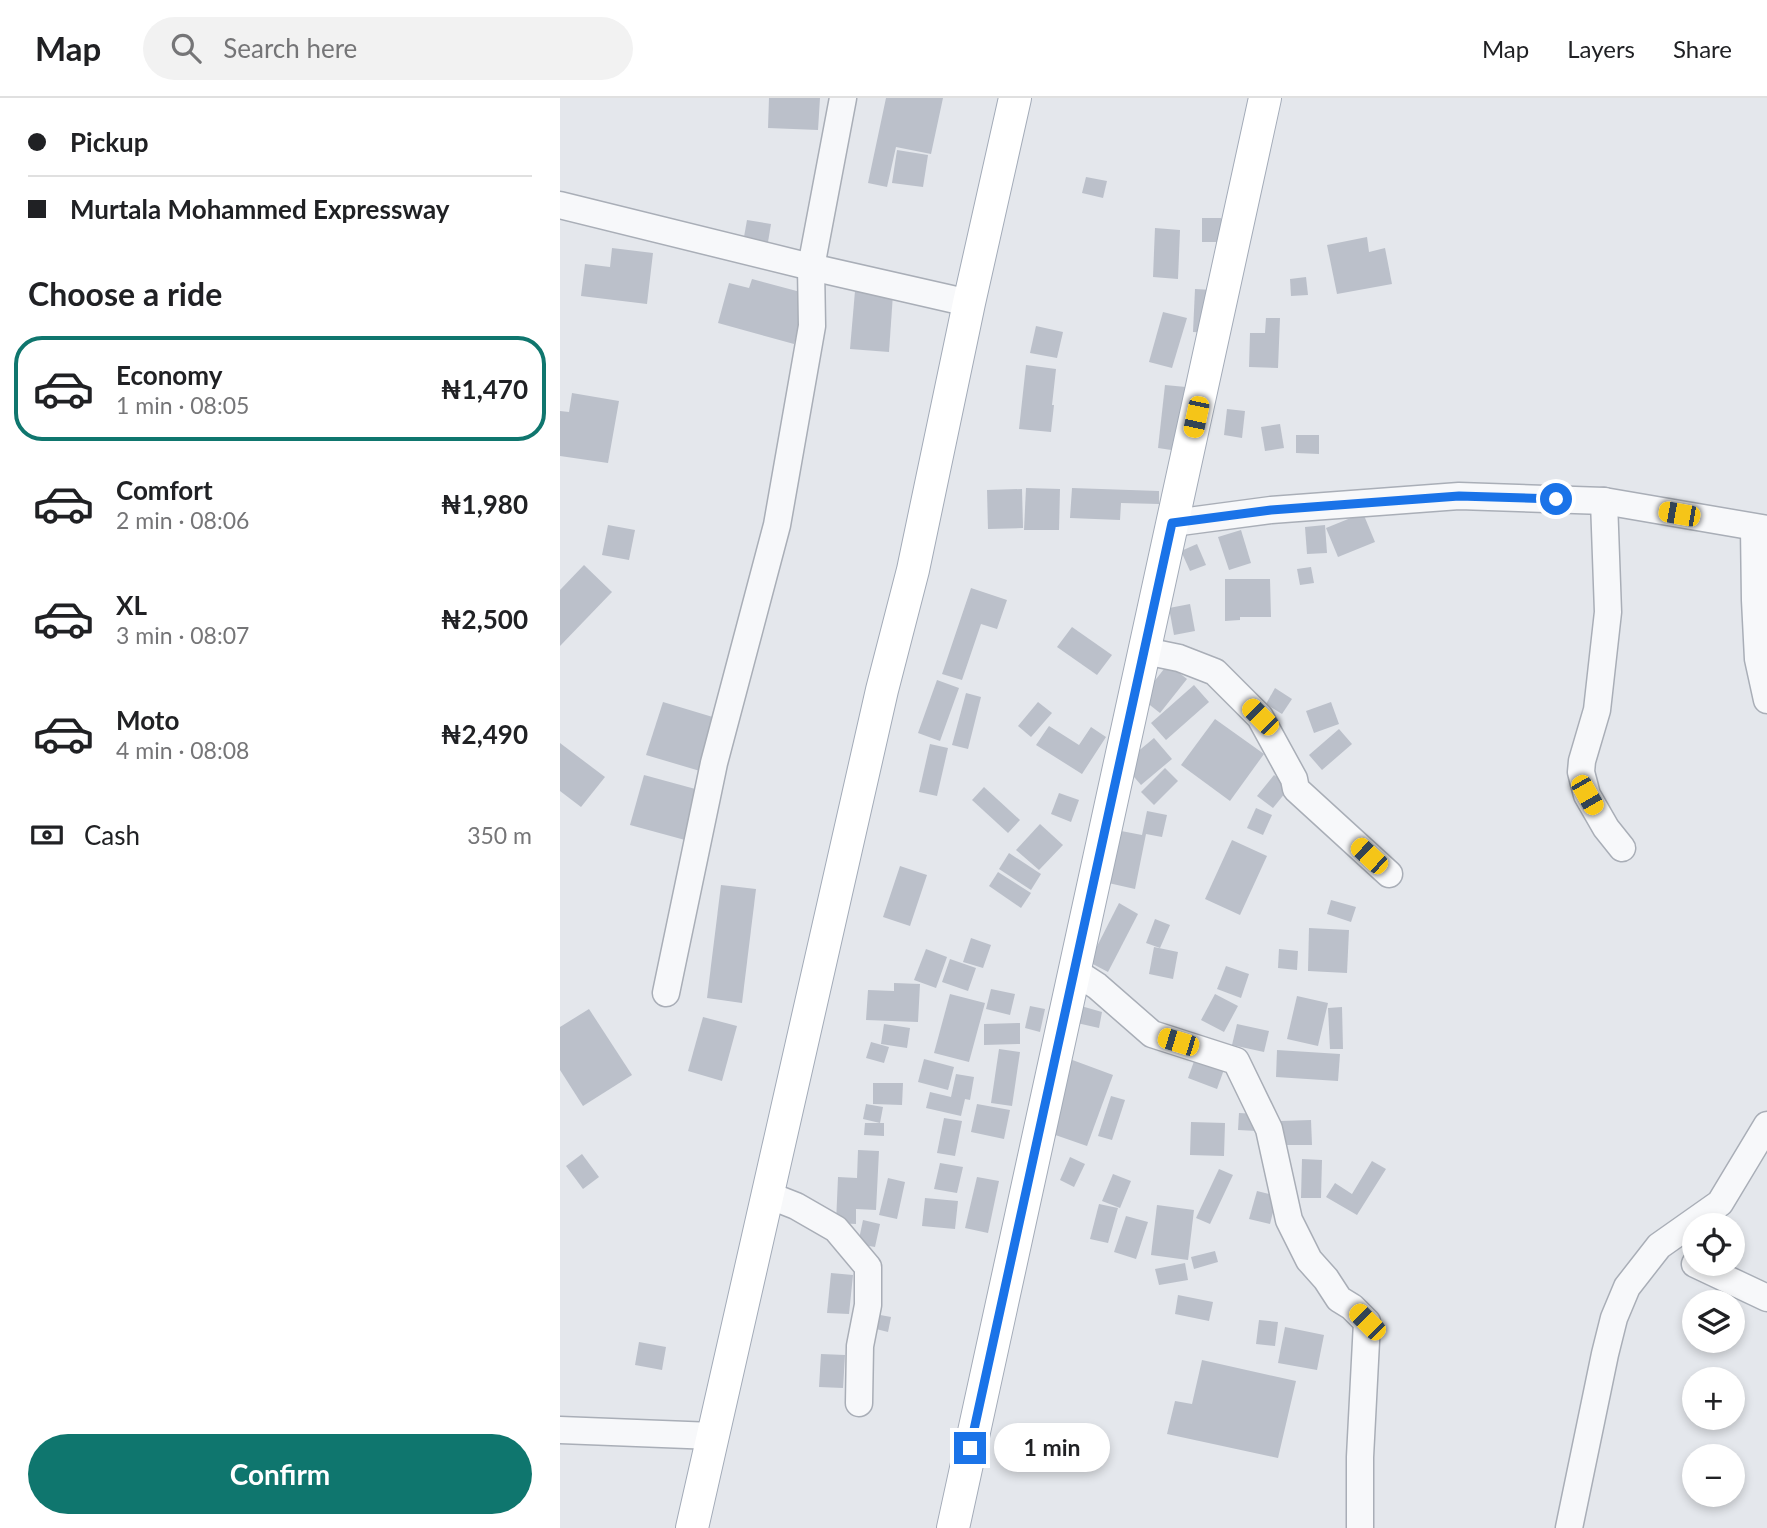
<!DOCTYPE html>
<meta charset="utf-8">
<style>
body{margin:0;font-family:Lato,sans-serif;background:#f2f2f2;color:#202124;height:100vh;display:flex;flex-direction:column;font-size:26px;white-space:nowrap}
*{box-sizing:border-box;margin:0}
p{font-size:23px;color:#757577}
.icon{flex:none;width:38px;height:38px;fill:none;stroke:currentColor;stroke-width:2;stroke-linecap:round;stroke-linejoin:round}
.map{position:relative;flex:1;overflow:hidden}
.details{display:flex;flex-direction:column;background:#fff;width:560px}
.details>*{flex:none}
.top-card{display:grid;align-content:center;height:154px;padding:0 28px;background:#fff}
.tools{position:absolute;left:1122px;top:1115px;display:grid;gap:14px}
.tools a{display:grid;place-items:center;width:63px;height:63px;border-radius:50%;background:#fff;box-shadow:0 4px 10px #0003;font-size:35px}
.end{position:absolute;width:32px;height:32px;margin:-16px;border:9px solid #1a73e8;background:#fff;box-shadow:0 0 0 4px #fff}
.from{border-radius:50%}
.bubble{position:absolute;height:49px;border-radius:24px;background:#fff;box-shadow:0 4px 10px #0003;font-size:23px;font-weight:700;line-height:49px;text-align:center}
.car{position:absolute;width:21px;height:42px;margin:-21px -10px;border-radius:9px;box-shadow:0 0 5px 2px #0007;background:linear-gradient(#f5c518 24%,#345 0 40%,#f5c518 0 76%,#345 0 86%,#f5c518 0)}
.top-card b{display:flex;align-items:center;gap:24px;height:66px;font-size:26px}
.top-card b+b{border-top:2px solid #e0e0e0}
.top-card i{width:18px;height:18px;background:#202124}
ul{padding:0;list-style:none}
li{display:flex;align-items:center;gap:21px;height:105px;margin:0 14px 10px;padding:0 14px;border:4px solid transparent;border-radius:28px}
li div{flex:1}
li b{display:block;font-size:26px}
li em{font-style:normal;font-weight:700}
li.on{border-color:#0f766e}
li>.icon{width:63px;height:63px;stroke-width:1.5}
h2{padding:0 28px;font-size:32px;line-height:84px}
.pay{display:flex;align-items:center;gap:18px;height:77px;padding:0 28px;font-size:26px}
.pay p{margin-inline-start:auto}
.primary-button{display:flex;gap:14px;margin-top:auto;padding:14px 28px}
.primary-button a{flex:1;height:80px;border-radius:42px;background:#0f766e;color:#fff;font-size:28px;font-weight:700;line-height:80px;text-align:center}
header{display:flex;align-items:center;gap:42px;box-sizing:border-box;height:98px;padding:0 35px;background:#fff;border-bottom:2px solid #e0e0e0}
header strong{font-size:33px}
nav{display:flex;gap:38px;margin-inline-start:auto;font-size:24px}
.search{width:490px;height:63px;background:#f2f2f2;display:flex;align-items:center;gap:18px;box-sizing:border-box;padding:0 24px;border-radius:38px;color:#757577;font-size:26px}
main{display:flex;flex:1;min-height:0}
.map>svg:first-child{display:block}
.building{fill:#bbc0ca}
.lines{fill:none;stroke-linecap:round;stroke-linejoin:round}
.minor-casing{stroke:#a9aeb7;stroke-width:29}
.major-casing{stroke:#a3abb8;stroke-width:34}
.minor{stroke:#f7f8fa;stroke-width:26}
.major{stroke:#fff;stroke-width:32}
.route{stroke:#1a73e8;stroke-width:9}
</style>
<header>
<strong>Map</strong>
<div class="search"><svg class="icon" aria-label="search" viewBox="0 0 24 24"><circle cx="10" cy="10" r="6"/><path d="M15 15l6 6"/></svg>Search here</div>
<nav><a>Map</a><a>Layers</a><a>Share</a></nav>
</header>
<main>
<section class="details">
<div class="top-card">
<b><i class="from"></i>Pickup</b>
<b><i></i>Murtala Mohammed Expressway</b>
</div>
<h2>Choose a ride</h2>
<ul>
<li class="on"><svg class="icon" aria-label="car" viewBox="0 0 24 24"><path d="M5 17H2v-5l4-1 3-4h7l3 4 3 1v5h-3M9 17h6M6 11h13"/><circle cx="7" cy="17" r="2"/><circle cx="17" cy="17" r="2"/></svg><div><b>Economy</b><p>1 min · 08:05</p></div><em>₦1,470</em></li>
<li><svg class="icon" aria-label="car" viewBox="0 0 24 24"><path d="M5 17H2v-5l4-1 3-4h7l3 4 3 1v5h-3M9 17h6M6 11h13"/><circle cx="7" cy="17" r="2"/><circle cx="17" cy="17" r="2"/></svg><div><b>Comfort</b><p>2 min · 08:06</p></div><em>₦1,980</em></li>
<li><svg class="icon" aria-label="car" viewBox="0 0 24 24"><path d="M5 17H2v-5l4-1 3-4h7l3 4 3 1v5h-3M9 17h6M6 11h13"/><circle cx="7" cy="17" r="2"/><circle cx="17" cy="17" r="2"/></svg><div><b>XL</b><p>3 min · 08:07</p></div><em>₦2,500</em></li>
<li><svg class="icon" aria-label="car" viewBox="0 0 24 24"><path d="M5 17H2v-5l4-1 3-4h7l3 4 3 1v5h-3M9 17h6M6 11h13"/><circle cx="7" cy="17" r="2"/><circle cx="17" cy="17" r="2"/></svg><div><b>Moto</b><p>4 min · 08:08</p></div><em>₦2,490</em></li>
</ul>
<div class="pay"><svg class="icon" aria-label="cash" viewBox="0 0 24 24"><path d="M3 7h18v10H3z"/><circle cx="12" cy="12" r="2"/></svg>Cash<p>350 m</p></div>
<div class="primary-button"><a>Confirm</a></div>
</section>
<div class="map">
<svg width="1207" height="1430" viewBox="0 0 1207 1430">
<rect width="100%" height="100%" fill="#e4e7ec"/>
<g class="building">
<path d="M 209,0 L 260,0 L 258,32 L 208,30 Z"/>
<path d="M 326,0 L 383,0 L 371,56 L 336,49 L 327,89 L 308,85 Z"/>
<path d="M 337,52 L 368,57 L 363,89 L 332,85 Z"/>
<path d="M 526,79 L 547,83 L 543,100 L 522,95 Z"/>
<rect x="642" y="120" width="19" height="24"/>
<path d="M 187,122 L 211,126 L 208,144 L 184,139 Z"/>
<path d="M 595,130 L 620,132 L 618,181 L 593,179 Z"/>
<path d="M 807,139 L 809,154 L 825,150 L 832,186 L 777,196 L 767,147 Z"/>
<path d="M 52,150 L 93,155 L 87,206 L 21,198 L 25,166 L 50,169 Z"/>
<path d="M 746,179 L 748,197 L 731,198 L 730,181 Z"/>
<path d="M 192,181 L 248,196 L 234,246 L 158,225 L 169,185 L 189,190 Z"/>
<path d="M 635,191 L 653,192 L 651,235 L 633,234 Z"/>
<path d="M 295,193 L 333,196 L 329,254 L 290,251 Z"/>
<path d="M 603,214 L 627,220 L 612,270 L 589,264 Z"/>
<path d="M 706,220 L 720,220 L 718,270 L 689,269 L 690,235 L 705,235 Z"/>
<path d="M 476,228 L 503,234 L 497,260 L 470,255 Z"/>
<path d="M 466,267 L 496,271 L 492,307 L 494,307 L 491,334 L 459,331 Z"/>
<path d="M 605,287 L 626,289 L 618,353 L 598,350 Z"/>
<path d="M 12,295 L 59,303 L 48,365 L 0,358 L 0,313 L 9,314 Z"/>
<path d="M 667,311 L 685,313 L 682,340 L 664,337 Z"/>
<path d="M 720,326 L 724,350 L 705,353 L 701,329 Z"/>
<path d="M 736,337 L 759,337 L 759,356 L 736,355 Z"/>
<path d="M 466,390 L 500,391 L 499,432 L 464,432 Z"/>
<path d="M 512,390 L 599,393 L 599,406 L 561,405 L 560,422 L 510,420 Z"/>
<path d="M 462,391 L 463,430 L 428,431 L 427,392 Z"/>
<path d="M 803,415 L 815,444 L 778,459 L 766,430 Z"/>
<path d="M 48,427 L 75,432 L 69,462 L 42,457 Z"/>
<path d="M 765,427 L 767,455 L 747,456 L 745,429 Z"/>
<path d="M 681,432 L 691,465 L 669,472 L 658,439 Z"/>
<path d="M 637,446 L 646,467 L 630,473 L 621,453 Z"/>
<path d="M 24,467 L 52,494 L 0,548 L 0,492 Z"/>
<path d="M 751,469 L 754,485 L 740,487 L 737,471 Z"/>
<path d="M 665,481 L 710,481 L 711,519 L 680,519 L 680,522 L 665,523 Z"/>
<path d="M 411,490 L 447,502 L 437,531 L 421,526 L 402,582 L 382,576 Z"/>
<path d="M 630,506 L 635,533 L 614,537 L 609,510 Z"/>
<path d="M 512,529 L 552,557 L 537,577 L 497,549 Z"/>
<path d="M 608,566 L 627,581 L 600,615 L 581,600 Z"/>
<path d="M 377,582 L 399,590 L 380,643 L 358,635 Z"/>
<path d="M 634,587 L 649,604 L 606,642 L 591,625 Z"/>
<path d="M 715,590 L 732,601 L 722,616 L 706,606 Z"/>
<path d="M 406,595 L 421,599 L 408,651 L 392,647 Z"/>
<path d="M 103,604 L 156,620 L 140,673 L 86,657 Z"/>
<path d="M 478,604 L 492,615 L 471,639 L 458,628 Z"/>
<path d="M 771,604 L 779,626 L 754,635 L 746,613 Z"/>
<path d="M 655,621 L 704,656 L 670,703 L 621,667 Z"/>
<path d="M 489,628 L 519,647 L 531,629 L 546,639 L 522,676 L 476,647 Z"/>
<path d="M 779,631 L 792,646 L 762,672 L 749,657 Z"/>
<path d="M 594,640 L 612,661 L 581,687 L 563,666 Z"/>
<path d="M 0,645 L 45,679 L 21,709 L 0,693 Z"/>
<path d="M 370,646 L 388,650 L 377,698 L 359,694 Z"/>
<path d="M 605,670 L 618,683 L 594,707 L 581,694 Z"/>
<path d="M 84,677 L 139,692 L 125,742 L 70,727 Z"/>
<path d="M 714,677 L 730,689 L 713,710 L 697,698 Z"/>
<path d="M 424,689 L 460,722 L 448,735 L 412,702 Z"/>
<path d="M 499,695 L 519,702 L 511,724 L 491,716 Z"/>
<path d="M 696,710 L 712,717 L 703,737 L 687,730 Z"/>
<path d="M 587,713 L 607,717 L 602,739 L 586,736 L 575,791 L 544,784 L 556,732 L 582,737 Z"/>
<path d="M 480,726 L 503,747 L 479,772 L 456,752 Z"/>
<path d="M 672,742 L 707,758 L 680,817 L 645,801 Z"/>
<path d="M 449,755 L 481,776 L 471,792 L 439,771 Z"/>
<path d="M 340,768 L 367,777 L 350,828 L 323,819 Z"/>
<path d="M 438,774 L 471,795 L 461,810 L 429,788 Z"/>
<path d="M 161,787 L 196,791 L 182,905 L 147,900 Z"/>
<path d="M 771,802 L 796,809 L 791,824 L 767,816 Z"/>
<path d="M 559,805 L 578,816 L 548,874 L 529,864 Z"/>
<path d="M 595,821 L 610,827 L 600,850 L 586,845 Z"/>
<path d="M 749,830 L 789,832 L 787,875 L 748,873 Z"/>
<path d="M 411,840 L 431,847 L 423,870 L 403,864 Z"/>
<path d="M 594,849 L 618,854 L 613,881 L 589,876 Z"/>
<path d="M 366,851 L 387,859 L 376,890 L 354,882 Z"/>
<path d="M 719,851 L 738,853 L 737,872 L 718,870 Z"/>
<path d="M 390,861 L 416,870 L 408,893 L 382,884 Z"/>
<path d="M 666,868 L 689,876 L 681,900 L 657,891 Z"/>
<path d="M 334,885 L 360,886 L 358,924 L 306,922 L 308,892 L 334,893 Z"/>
<path d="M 431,891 L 455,896 L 450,917 L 426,911 Z"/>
<path d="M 390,896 L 425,905 L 409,964 L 374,955 Z"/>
<path d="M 655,896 L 678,908 L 664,934 L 641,922 Z"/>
<path d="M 737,898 L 768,905 L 758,948 L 727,941 Z"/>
<path d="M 470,908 L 485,911 L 480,934 L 465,930 Z"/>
<path d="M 521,908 L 542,914 L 539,930 L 517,925 Z"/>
<path d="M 782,909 L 783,951 L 770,951 L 768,910 Z"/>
<path d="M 29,911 L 72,977 L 23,1008 L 0,972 L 0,929 Z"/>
<path d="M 143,919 L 177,928 L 162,983 L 128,973 Z"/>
<path d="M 460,925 L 460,946 L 424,947 L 424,926 Z"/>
<path d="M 324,926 L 350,930 L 347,950 L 321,946 Z"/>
<path d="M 677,926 L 709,933 L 704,954 L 672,947 Z"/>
<path d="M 311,944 L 329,949 L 324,965 L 306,960 Z"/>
<path d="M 439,951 L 460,954 L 452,1008 L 431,1005 Z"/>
<path d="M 717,952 L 780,956 L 778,983 L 716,979 Z"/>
<path d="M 637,955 L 666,966 L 657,991 L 628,980 Z"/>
<path d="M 507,960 L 553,977 L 527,1048 L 481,1032 Z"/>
<path d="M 364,961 L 394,969 L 388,992 L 358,984 Z"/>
<path d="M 396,976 L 414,979 L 410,1002 L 405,1001 L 401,1018 L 366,1010 L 370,994 L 391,999 Z"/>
<path d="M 313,985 L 343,985 L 342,1007 L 313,1006 Z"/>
<path d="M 551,998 L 565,1002 L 552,1042 L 538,1038 Z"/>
<path d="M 306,1006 L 323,1009 L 320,1025 L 303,1021 Z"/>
<path d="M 417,1006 L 450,1012 L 444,1041 L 411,1034 Z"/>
<path d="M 679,1015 L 698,1016 L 697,1033 L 678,1032 Z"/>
<path d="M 384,1020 L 402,1023 L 395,1058 L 377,1055 Z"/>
<path d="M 751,1022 L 752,1047 L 721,1047 L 720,1023 Z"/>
<path d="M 631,1024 L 665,1025 L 664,1058 L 630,1057 Z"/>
<path d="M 305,1025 L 324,1025 L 324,1038 L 304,1037 Z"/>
<path d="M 298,1052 L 319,1053 L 316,1112 L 296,1111 L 296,1126 L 276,1125 L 278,1079 L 297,1080 Z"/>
<path d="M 22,1056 L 39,1079 L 23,1091 L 6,1068 Z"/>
<path d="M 510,1059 L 525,1066 L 514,1089 L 500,1082 Z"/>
<path d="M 742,1061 L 762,1062 L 761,1100 L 741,1100 Z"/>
<path d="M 812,1063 L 826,1071 L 797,1117 L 766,1099 L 775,1085 L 792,1096 Z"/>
<path d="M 380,1065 L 403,1069 L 397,1095 L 374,1091 Z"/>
<path d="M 659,1071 L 673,1077 L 650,1126 L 636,1120 Z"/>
<path d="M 553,1076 L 571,1083 L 560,1110 L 542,1103 Z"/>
<path d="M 417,1079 L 439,1083 L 428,1135 L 405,1130 Z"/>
<path d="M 328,1080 L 345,1084 L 337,1121 L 319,1117 Z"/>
<path d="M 697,1093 L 717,1098 L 710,1126 L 689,1121 Z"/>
<path d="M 365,1100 L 398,1103 L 395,1131 L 362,1128 Z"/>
<path d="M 539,1106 L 558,1110 L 548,1145 L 530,1141 Z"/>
<path d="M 597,1107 L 634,1112 L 628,1162 L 591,1157 Z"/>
<path d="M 566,1118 L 588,1124 L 576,1161 L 554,1154 Z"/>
<path d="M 303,1122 L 320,1126 L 315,1149 L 298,1146 Z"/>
<path d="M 655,1153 L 658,1164 L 634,1171 L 631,1159 Z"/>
<path d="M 625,1165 L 628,1182 L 599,1187 L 595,1171 Z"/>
<path d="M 271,1175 L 293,1177 L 289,1216 L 267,1215 Z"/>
<path d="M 618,1197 L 653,1204 L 649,1223 L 615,1216 Z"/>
<path d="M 315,1216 L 331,1219 L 328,1234 L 312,1230 Z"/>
<path d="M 699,1222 L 718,1224 L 715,1248 L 696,1246 Z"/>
<path d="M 725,1229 L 764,1237 L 757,1272 L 718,1265 Z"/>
<path d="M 79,1244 L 106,1249 L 102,1272 L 75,1267 Z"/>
<path d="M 261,1256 L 285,1257 L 283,1290 L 259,1289 Z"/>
<path d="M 642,1262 L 736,1283 L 718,1360 L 607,1336 L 615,1303 L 632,1306 Z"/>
</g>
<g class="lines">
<defs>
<g id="minor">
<path d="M 0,107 L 251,169 L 409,205"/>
<path d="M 1044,403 L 1048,514 L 1037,612 L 1022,663 L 1021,674 L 1027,697 L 1046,730 L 1062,750"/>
<path d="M 613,425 L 711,412 L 899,398 L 1044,403 L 1207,431"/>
<path d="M 1194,430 L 1195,502 L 1198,561 L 1207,602"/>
<path d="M 585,553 L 619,560 L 655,574 L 700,619 L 734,681 L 736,691 L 829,776"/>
<path d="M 514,873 L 537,888 L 592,936 L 676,963 L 709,1031 L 729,1122 L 749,1162 L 766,1181 L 779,1201 L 792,1209 L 807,1224 L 800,1359 L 800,1430"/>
<path d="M 106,895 L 154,665 L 217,427 L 252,228 L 251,169 L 283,0"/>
<path d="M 208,1097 L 236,1108 L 276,1131 L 308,1169 L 308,1207 L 300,1248 L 299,1305"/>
<path d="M 1135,1166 L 1207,1200"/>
<path d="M 0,1332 L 153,1338"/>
<path d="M 1009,1430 L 1045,1256 L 1054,1220 L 1067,1189 L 1099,1148 L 1160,1105 L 1207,1027"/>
</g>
<g id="major">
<path d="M 132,1430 L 322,592 L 353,472 L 409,205 L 455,0"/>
<path d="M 393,1430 L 705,0"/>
</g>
</defs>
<use href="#minor" class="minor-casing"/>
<use href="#major" class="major-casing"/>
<use href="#minor" class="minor"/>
<use href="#major" class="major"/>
</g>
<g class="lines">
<path class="route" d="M 410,1350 L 612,425 L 711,412 L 899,398 L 996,401"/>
</g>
</svg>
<div class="tools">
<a><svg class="icon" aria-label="locate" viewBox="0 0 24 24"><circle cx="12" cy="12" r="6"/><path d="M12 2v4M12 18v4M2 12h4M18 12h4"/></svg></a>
<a><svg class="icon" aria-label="layers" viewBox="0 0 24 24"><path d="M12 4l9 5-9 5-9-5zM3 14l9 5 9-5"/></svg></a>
<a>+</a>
<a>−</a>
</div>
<i class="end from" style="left:996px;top:401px"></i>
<i class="end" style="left:410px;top:1350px"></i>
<div class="bubble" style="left:434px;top:1325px;width:116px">1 min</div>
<i class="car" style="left:636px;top:319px;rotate:192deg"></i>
<i class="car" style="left:1119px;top:416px;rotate:280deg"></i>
<i class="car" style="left:700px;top:619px;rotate:315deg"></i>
<i class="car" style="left:1027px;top:697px;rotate:150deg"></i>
<i class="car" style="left:809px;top:758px;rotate:313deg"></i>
<i class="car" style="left:618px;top:944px;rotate:287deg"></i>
<i class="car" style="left:807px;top:1224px;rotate:315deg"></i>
</div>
</main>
